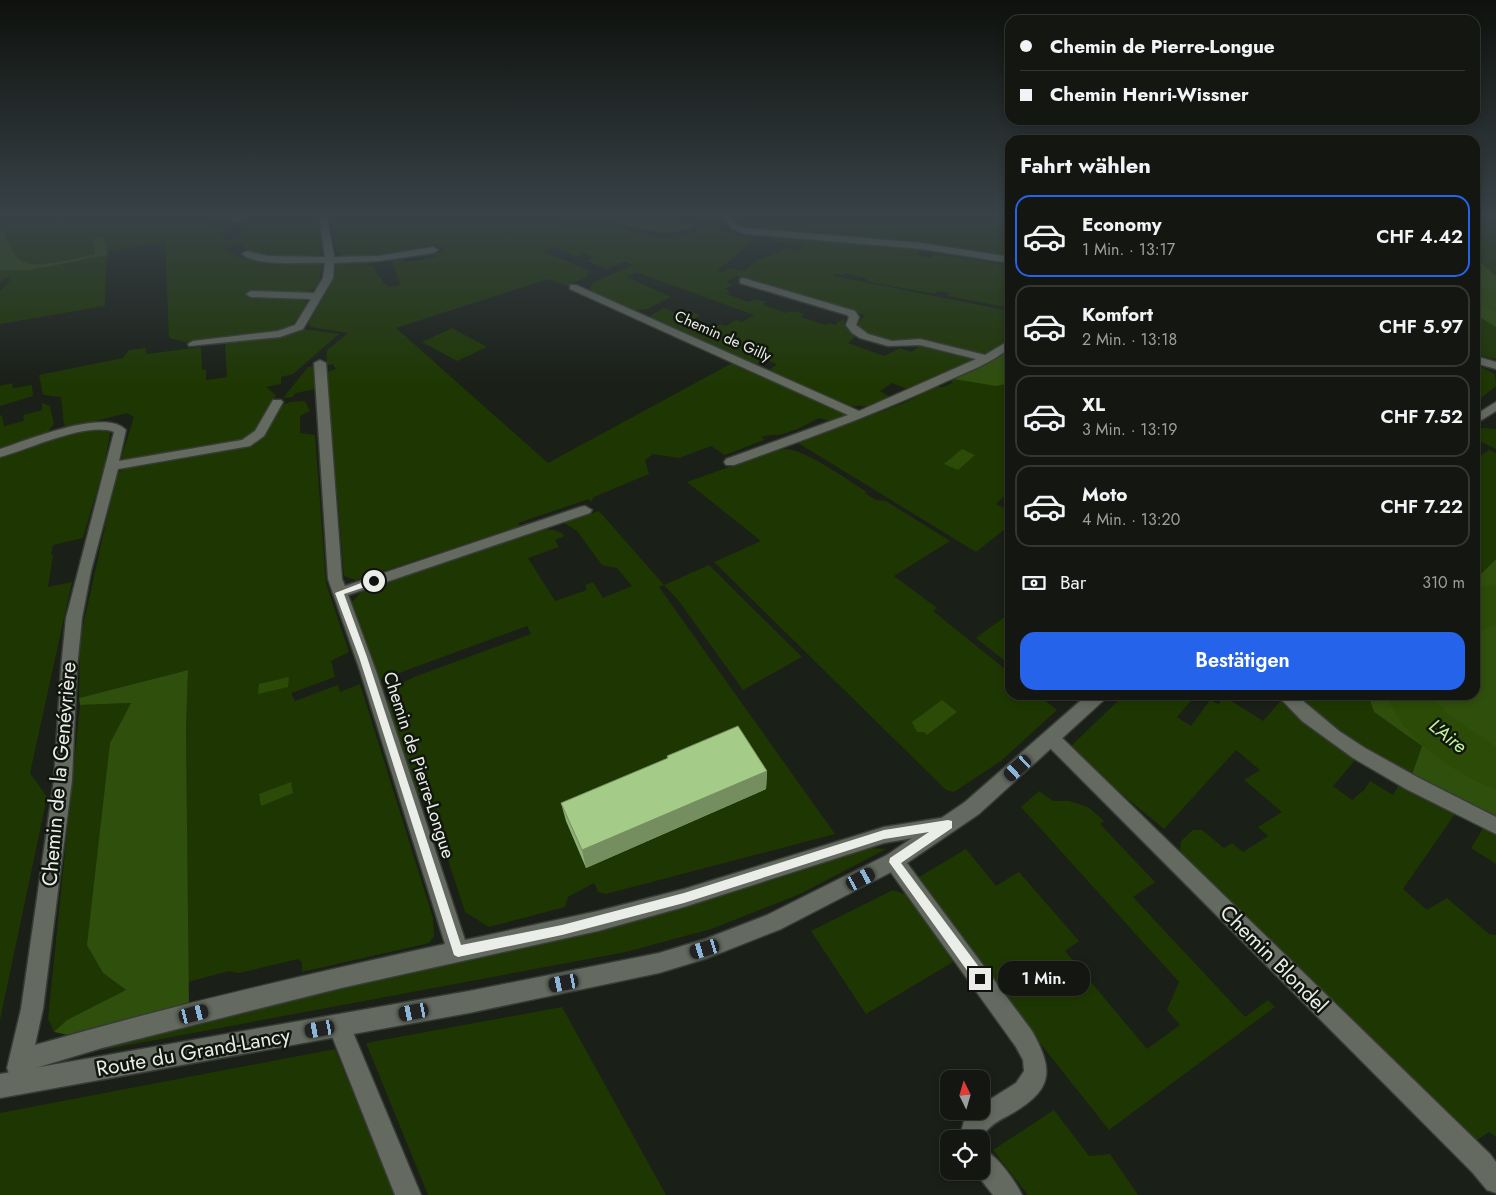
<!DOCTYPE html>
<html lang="de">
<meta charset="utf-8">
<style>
body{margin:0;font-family:Jost,sans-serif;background:#21241f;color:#f1f3f6;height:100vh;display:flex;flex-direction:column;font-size:19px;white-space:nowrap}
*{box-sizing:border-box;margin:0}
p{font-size:16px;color:#9d9f9f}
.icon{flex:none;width:28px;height:28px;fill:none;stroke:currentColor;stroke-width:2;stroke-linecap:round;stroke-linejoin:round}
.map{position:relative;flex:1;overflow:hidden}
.sheet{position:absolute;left:1005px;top:135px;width:475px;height:565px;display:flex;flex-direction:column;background:#141711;border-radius:15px;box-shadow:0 2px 8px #0003,0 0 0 1px #333631}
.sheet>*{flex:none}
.guide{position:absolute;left:1005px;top:15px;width:475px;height:110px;border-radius:15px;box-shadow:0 2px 8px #0003,0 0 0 1px #333631;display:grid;align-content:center;height:110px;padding:0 15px;background:#141711}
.needle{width:32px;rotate:355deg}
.controls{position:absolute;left:940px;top:1070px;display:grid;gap:10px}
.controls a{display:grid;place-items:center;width:50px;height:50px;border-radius:10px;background:#141711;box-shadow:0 2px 8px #0003,0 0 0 1px #333631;font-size:25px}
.end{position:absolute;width:22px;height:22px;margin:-11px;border:6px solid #eaede8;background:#111;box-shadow:0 0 0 2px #111}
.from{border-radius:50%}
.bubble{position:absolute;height:35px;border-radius:15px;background:#141711;box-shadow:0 2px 8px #0003,0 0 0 1px #333631;font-size:16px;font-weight:600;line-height:35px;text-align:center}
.car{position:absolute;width:15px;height:30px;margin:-15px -8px;border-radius:6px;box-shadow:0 0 4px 1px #0007;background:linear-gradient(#222 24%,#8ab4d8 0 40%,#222 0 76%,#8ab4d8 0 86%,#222 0)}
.guide b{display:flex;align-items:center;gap:18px;height:48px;font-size:19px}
.guide b+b{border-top:1px solid #333631}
.guide i{width:12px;height:12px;background:#f1f3f6}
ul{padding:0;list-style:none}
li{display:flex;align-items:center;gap:15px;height:82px;margin:0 10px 8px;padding:0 5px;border:2px solid #333631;border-radius:15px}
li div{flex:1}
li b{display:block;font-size:19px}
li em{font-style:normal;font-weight:600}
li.current{border-color:#2563eb}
li>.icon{width:45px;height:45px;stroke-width:1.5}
h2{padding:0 15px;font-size:22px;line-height:60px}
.pay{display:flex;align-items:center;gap:12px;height:55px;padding:0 15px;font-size:19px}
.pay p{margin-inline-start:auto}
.button{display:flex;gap:10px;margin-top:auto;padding:10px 15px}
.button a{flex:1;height:58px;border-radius:15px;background:#2563eb;color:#fff;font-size:20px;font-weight:600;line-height:58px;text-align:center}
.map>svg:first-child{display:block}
.green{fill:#1e3702}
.forest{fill:#2f4f0d}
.water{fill:#2b4b07}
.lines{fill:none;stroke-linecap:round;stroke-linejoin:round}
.river{fill:#2b4b07;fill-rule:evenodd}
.street-casing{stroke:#373b36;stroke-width:3}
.secondary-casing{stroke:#373b36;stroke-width:3}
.street{fill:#646a60;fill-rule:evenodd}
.secondary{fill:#646a60;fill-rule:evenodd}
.wall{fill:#8eaf75}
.shaded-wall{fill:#748e5f}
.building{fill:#a5cb88;stroke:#748e5f}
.route{fill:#eaede8}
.labels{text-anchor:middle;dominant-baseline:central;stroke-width:5;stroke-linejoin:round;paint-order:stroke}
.far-street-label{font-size:15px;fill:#eaede8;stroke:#11160e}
.street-label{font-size:18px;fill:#eaede8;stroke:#11160e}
.water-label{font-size:19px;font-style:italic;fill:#c1f49a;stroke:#11160e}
.near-street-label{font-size:21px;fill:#eaede8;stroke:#11160e}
</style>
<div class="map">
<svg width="1496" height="1195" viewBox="0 0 1496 1195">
<rect width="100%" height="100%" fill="#1a1f17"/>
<g class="green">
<path d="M 0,216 L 57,216 L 58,219 L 72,216 L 221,216 L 225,218 L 210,224 L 216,226 L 233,221 L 233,228 L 218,235 L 229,241 L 240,237 L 241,220 L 245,216 L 318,216 L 323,249 L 322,252 C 308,261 273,258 256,255 C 251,253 245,247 240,244 L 225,249 L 244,259 L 248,258 L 318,262 L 322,264 C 321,271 321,281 316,287 C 305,298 267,293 252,292 L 248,296 L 304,300 L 307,303 C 298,318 295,326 278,331 L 185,342 L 169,338 L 165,242 L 107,252 L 105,306 L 0,324 L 0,292 L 10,280 L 8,277 L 0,282 Z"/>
<path d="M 330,216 L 562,216 L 564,217 L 556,221 L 571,227 L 582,224 L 606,230 L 614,226 C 649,237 671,245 705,227 L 756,239 L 717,271 L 722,272 L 728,268 L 744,271 L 757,260 L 768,256 L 773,252 L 778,253 L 786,247 L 795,251 L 803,249 L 804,246 L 769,240 L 772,238 L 880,245 L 920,250 L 917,255 L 930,258 L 934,254 L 973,259 L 1010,267 L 1010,308 L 948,296 L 949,293 L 937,291 L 934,294 L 870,282 L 865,278 L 845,273 L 842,275 L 835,274 L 834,276 L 1010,311 L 1010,338 L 984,355 L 913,338 L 893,341 L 863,331 L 859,328 L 858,323 L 865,315 L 736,276 L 726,282 L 733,285 L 725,289 L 729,291 L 726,294 L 749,302 C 754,299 760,300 766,302 L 763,305 L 786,313 C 791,310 798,312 804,314 L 801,317 L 826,325 L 829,323 L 835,325 L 844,318 C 843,328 848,331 856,336 L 848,343 L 884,356 L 900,348 L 911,352 L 921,345 L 978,358 L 910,390 L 892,383 L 880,391 L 892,398 L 870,406 L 846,406 L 768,371 L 777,364 L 766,360 L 756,365 L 651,318 L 651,315 L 664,308 L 680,315 L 688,310 L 700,315 L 692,320 L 715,327 L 721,324 L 725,326 L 736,320 L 742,322 L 754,315 L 636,272 L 627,277 L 671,297 L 647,309 L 634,311 L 590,291 L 592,283 L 633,265 L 625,262 L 607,269 L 587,261 L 594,257 L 584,253 L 577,257 L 554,247 L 544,252 L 588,270 L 587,277 L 566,286 L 548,279 L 396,328 L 548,463 L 734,362 L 848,414 L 831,421 L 819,418 C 807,424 796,431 782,434 C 775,436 770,434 762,437 L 764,440 L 725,455 L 711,446 L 679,458 L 653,454 L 645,460 L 649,474 L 594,497 L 591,502 L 589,499 L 518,523 L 520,526 L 356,580 L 344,576 L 327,372 L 336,369 L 333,364 L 326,366 L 327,350 L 348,333 L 311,327 L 308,324 L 330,286 L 337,264 L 364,261 L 368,262 L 368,266 L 374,265 L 378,277 L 381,277 L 383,284 L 386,283 L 387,287 L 400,285 L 392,259 L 402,258 L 404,263 L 436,257 L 435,254 L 445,250 L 436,245 L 423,247 L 421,251 C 405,254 345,266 336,250 Z"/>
<path d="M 653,216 L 711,216 L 696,225 L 670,222 Z"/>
<path d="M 736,216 L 1010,216 L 1010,256 L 910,240 L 765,230 L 741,224 Z"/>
<path d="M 1488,219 L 1496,219 L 1496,276 L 1475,258 L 1475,220 Z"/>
<path d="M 1475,314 L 1496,327 L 1496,359 L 1475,354 Z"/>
<path d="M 452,328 L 487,347 L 457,361 L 422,342 Z"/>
<path d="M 305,329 L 339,334 L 293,374 L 281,377 L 281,384 L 266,387 L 276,395 L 254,431 L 244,439 L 126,460 L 121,458 L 134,417 L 127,413 L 72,427 L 64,425 L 61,397 L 43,395 L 39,375 L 123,358 L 129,350 L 146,348 L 146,354 L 201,347 L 202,370 L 206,369 L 206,380 L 227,377 L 225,345 L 231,341 L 279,337 Z"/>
<path d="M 1010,349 L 1010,491 L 996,504 L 1010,511 L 1010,525 L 976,552 L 798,443 L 904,403 L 936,387 L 944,387 L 952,383 L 952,380 Z"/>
<path d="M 1475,364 L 1495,374 L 1496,386 L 1475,403 Z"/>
<path d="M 313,366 L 315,389 L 296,393 L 292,397 L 283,398 L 308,367 Z"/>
<path d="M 12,383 L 13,388 L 32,385 L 33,396 L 0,406 L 0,386 Z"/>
<path d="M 305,401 L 310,411 L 300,416 L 300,433 L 315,435 L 326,583 L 349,652 L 331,661 L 335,677 L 291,693 L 295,701 L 338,685 L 340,692 L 360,684 L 433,918 L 434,936 L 429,943 L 302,972 L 302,962 L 298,959 L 239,973 L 229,971 L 188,982 L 186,729 L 188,670 L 79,698 L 80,639 L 117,473 L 127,467 L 240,448 L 261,433 L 280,406 L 290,402 Z"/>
<path d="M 42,403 L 50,406 L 54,424 L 45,435 L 0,449 L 0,415 L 2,416 L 4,426 L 24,421 L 23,415 L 42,410 Z"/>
<path d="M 94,428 L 111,429 L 104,467 L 83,538 L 53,545 L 51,555 L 53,555 L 48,587 L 72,582 L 30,773 L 47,797 L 0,1020 L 0,456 L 55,438 Z"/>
<path d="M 1482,428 L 1496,429 L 1496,449 L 1475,439 L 1475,437 L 1480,433 L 1476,431 Z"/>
<path d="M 787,449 C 808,451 847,480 867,492 L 865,493 L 876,500 L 886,501 L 950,541 L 894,576 L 937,608 L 933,611 L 1010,673 L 1010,695 L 1038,695 L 1057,710 L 1001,761 L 954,792 L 946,790 L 714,562 L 761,541 L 687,482 L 777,450 Z"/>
<path d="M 1489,450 L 1496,453 L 1496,559 L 1475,580 L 1475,459 Z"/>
<path d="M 599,511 L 664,585 L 709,565 L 802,657 L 743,690 L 678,600 L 664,585 L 659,587 L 835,834 L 606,894 L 598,892 L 594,883 L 568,897 L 565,907 L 489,927 L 465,912 L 426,792 L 418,795 L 386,702 L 402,683 L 414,677 L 531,634 L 527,626 L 380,680 L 351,603 L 363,590 L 540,530 C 550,529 557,529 565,536 L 555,540 L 559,547 L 528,558 L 555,601 L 587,590 L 585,585 L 593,582 L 603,598 L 632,586 L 617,568 L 602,565 L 577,531 L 564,523 Z"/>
<path d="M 1010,613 L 1010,665 L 976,638 Z"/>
<path d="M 1124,695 L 1196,695 L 1177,717 L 1191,726 L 1210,700 L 1218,704 L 1225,697 L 1263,721 L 1282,699 L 1357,758 L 1333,786 L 1352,800 L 1365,789 L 1370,781 L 1393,795 L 1400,782 L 1457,811 L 1403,889 L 1427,910 L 1447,898 L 1489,934 L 1496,935 L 1496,1137 L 1489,1132 L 1474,1142 L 1180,852 L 1181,841 L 1193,830 L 1202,830 L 1224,848 L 1232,843 L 1243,852 L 1268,836 L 1258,827 L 1282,812 L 1244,780 L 1260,770 L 1236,750 L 1164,829 L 1117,790 L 1103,784 L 1075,755 L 1071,746 Z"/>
<path d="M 1297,695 L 1368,695 L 1374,712 L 1422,746 L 1411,777 L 1362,752 L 1316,714 Z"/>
<path d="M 131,703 L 110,743 L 103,973 L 127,991 L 67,1020 L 54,1032 L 48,1019 L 80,705 Z"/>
<path d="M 1039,791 L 1053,801 L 1069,801 L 1088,807 L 1104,821 L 1100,824 L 1155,882 L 1133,897 L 1245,1017 L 1268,1000 L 1275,1007 L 1109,1130 L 1032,1033 L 919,877 L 966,849 L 996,886 L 1019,872 L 1079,941 L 1065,951 L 1147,1049 L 1180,1025 L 1167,1010 L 1179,982 L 1021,807 Z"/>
<path d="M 1484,827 L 1496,833 L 1496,864 L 1471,848 Z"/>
<path d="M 869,848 L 886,849 L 800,894 L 711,929 L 626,952 L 91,1052 L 106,1043 L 343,985 L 667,912 L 773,880 Z"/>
<path d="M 893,890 L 910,896 L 953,962 L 866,1014 L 811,931 Z"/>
<path d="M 562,1007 L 666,1195 L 428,1195 L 366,1043 Z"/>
<path d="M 335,1049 L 395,1195 L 0,1195 L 0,1113 Z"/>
<path d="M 1054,1110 L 1089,1156 L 1110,1154 L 1138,1195 L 1028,1195 L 993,1150 Z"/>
</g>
<g class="forest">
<path d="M 599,216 L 652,216 L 670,222 L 696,225 C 664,242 631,226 599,216 Z"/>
<path d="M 0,225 C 5,235 10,251 19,259 C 31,272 78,257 95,254 L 93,240 L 103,238 L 108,255 L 29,270 L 0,270 Z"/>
<path d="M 1475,258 L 1496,276 L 1496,327 L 1475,314 Z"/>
<path d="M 1010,349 L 1010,383 L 996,386 L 954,379 Z"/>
<path d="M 1496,559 L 1496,819 L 1411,777 L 1422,746 L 1374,712 L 1368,695 L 1475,695 L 1475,580 Z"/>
<path d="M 188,670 L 186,729 L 189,1009 L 68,1035 L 54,1032 L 67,1020 L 126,990 L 103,973 L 87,945 L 110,743 L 131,703 L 80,705 L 79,698 Z"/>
</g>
<g class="water">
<path d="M 962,449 L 975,455 L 958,470 L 944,464 Z"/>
<path d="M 289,677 L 288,687 L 258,694 L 259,684 Z"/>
<path d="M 942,700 L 957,712 L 927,735 L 924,732 L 917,732 L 912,722 Z"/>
<path d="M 291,782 L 293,793 L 261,806 L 259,794 Z"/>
</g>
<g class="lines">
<g class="river">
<path d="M 1475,285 L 1496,294 L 1496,312 L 1475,303 Z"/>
<path d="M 1496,584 L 1496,625 L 1475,632 L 1475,600 L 1482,587 Z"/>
<path d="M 1386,695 L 1430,695 L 1449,715 L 1496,747 L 1496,789 C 1461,777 1421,750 1399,719 C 1394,712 1390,703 1386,695 Z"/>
</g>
<defs>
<g id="street">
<path d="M 233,216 L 241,216 L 241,220 L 234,222 Z"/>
<path d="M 319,216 L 327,216 L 334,257 L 379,256 L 433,247 L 438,250 L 433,253 L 379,261 L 334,263 L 333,278 L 303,329 L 280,337 L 189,346 L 188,344 L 193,341 L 278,331 L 295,325 L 311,299 L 251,297 L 246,294 L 251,291 L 314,293 L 323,278 L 325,263 C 305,262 257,267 242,254 L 247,251 L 268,256 L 325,257 Z"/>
<path d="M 743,278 L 855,311 L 859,317 L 856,325 L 868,334 L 892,341 L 920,339 L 985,355 L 1010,340 L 1010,348 C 991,363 967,372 945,382 C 877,414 806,439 734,465 L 726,465 L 724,462 L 726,459 L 848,415 L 570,289 L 570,285 L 576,285 L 859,411 L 976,359 L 920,345 L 888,346 L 860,338 L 852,333 L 846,325 L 849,317 L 847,315 L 740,283 L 740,279 Z"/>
<path d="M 320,360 L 326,363 L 342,579 L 345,586 L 580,507 L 585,506 L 592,510 L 590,513 L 348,595 L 376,671 L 465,940 L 598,911 L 684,889 L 884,827 L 947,817 L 954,819 L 956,825 L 954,831 L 884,843 L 684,907 L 598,931 L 341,988 L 102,1048 L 29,1070 L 26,1076 L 18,1079 L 10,1076 L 7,1068 L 21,1009 L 54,780 L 61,668 L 66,618 L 114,432 C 87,421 28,450 0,457 L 0,449 C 25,441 106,407 126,430 L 119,461 L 242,440 L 255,431 L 273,400 L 281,400 L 283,402 L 264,436 L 250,446 L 118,469 L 91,571 L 82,618 L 77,668 L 72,780 L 43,1009 L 35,1045 C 170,1006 308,974 445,944 L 360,671 L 328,579 L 314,363 Z"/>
<path d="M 1277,695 L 1296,695 L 1339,731 L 1365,748 L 1419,778 L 1496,817 L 1496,834 L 1406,789 L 1353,758 L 1302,721 Z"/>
<path d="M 1051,731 L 1057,733 L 1490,1154 L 1496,1162 L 1496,1193 L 1487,1190 L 1472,1172 L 1045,743 L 1042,738 L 1045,733 Z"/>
<path d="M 894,852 L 901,855 L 1032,1031 C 1055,1072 1052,1090 1011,1114 C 1002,1119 991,1124 985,1133 C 983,1136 983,1140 981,1143 L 981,1139 L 959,1139 L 964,1121 L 973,1111 L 981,1111 L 981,1105 L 1016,1083 L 1024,1071 L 1023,1060 L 1016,1047 L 887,867 L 884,861 L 887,855 Z"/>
<path d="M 339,1015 L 347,1018 L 421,1195 L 395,1195 L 328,1026 L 331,1018 Z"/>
<path d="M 981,1148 C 996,1154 1015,1180 1022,1195 L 993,1195 L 974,1171 L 981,1171 Z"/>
</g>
<g id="secondary">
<path d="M 723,216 L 731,216 L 737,225 L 746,228 L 922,243 L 1010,257 L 1010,263 L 922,249 L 746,234 L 731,228 Z"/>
<path d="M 1475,356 L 1496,362 L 1496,369 L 1475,363 Z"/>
<path d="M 1496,402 L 1496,411 L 1475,424 L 1475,415 Z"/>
<path d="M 1087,695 L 1106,695 L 1104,700 L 979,814 L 901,867 L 781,929 L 705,959 L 659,973 L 469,1013 L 0,1098 L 0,1074 L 469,991 L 659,953 L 705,939 L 767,915 L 887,855 L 965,802 Z"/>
</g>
</defs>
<use href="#street" class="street-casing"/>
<use href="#secondary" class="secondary-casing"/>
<use href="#street" class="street"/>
<use href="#secondary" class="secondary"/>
</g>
<path class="wall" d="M 667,756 L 767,771 L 766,789 L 586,868 L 566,821 L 561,803 L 667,759 Z"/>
<path class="shaded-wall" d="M 767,771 L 766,789 L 586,868 L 582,850 Z"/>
<path class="building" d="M 738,726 L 767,771 L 582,850 L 561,803 L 668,758 L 667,756 Z"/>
<linearGradient id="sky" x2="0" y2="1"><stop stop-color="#0e110d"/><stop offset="0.56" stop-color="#384247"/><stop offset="1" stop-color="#384247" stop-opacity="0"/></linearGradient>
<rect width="1496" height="384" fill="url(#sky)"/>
<path class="route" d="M 374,578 L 377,579 L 377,583 L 344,594 L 367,657 L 461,945 L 562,925 L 684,893 L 884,830 L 948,820 L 952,821 L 952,828 L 901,863 L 985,975 L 986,979 L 985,983 L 980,985 L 976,983 L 889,862 L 890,858 L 929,832 L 884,839 L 684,903 L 562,935 L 458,957 L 454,955 L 359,657 L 335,593 Z"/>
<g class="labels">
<g class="far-street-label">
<text transform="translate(723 336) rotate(24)">Chemin de Gilly</text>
</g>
<g class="street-label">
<text transform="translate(419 765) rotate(72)">Chemin de Pierre-Longue</text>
</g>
<g class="water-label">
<text transform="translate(1448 736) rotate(38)">L'Aire</text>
</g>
<g class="near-street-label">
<text transform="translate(59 774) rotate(-85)">Chemin de la Genévrière</text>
<text transform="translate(1274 959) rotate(45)">Chemin Blondel</text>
<text transform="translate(193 1052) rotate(-10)">Route du Grand-Lancy</text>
</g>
</g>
</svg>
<div class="controls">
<a><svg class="needle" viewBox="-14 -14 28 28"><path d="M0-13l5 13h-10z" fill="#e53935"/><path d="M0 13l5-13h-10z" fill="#9d9f9f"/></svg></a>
<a><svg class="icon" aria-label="locate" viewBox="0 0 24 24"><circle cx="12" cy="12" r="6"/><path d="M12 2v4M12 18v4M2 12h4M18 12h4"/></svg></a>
</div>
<i class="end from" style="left:374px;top:581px"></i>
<i class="end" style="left:980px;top:979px"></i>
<div class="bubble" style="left:998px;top:961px;width:92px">1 Min.</div>
<i class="car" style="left:1018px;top:768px;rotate:228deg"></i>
<i class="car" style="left:861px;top:879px;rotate:62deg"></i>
<i class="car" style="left:705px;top:949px;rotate:253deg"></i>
<i class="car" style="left:564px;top:983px;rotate:259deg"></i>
<i class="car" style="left:414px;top:1012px;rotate:259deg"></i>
<i class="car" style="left:194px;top:1014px;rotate:76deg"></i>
<i class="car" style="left:320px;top:1029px;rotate:260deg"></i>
<div class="guide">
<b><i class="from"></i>Chemin de Pierre-Longue</b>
<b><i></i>Chemin Henri-Wissner</b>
</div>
<section class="sheet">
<h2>Fahrt wählen</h2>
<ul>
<li class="current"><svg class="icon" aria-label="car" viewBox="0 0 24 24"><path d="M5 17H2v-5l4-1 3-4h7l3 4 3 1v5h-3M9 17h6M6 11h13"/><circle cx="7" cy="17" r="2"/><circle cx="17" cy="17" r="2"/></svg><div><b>Economy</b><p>1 Min. · 13:17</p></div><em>CHF 4.42</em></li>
<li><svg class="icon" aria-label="car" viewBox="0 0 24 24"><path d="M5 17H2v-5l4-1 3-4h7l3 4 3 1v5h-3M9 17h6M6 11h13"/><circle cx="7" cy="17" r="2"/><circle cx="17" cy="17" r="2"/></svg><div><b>Komfort</b><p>2 Min. · 13:18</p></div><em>CHF 5.97</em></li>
<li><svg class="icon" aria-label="car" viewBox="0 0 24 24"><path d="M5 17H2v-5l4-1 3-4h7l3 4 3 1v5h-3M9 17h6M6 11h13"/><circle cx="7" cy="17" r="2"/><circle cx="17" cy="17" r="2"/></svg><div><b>XL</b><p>3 Min. · 13:19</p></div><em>CHF 7.52</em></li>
<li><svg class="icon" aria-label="car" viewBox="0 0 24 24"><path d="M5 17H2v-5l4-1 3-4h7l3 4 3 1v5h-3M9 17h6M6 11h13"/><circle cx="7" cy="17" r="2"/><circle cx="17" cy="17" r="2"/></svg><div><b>Moto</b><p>4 Min. · 13:20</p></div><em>CHF 7.22</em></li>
</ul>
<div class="pay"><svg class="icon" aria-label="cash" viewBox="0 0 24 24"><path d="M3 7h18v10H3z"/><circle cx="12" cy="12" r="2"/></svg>Bar<p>310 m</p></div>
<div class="button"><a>Bestätigen</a></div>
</section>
</div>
